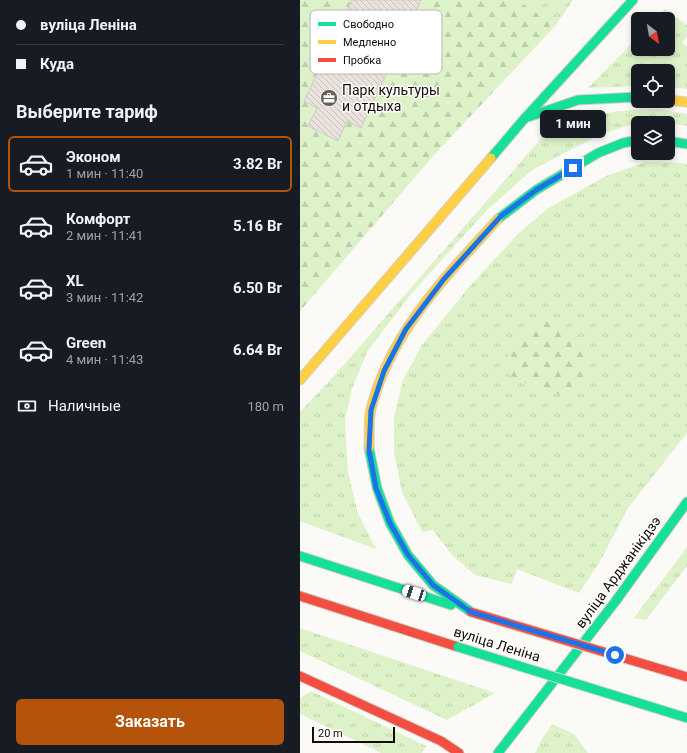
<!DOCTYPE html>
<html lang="ru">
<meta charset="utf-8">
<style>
body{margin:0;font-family:Roboto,sans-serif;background:#20242c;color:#f1f3f6;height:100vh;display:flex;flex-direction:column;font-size:15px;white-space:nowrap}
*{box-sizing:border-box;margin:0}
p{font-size:13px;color:#9ea1a6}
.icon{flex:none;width:22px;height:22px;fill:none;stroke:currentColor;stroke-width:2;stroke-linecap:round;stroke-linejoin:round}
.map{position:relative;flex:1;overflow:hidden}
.drawer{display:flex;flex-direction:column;background:#171b24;width:300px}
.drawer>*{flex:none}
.hud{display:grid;align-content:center;height:88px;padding:0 16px;background:#171b24}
.needle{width:26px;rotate:149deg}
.fabs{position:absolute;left:331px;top:12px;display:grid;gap:8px}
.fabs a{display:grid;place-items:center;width:44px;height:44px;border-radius:6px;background:#171b24;box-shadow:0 2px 6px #0003;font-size:20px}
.scale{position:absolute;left:12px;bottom:10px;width:83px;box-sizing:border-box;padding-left:4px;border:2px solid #140c04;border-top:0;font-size:11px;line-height:14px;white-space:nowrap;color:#140c04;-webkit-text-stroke:3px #fff;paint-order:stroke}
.end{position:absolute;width:18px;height:18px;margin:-9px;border:5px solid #1a73e8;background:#fff;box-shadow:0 0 0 2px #fff}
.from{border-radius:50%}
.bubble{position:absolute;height:28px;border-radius:6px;background:#171b24;box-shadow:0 2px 6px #0003;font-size:13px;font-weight:700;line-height:28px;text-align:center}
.car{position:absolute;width:12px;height:24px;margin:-12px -6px;border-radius:5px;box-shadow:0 0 3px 1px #0007;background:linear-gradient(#fff 24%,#345 0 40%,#fff 0 76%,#345 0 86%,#fff 0)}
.hud b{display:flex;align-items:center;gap:14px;height:38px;font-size:15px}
.hud b+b{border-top:1px solid #363941}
.hud i{width:10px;height:10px;background:#f1f3f6}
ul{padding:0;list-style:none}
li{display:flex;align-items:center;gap:12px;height:56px;margin:0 8px 6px;padding:0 8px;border:2px solid transparent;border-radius:6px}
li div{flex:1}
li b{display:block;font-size:15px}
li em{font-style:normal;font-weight:700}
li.current{border-color:#b45309}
li>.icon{width:36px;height:36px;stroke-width:1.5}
h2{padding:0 16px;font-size:18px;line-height:48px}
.pay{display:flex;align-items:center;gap:10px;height:44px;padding:0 16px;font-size:15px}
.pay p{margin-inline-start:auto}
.cta{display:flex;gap:8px;margin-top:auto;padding:8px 16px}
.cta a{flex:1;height:46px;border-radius:6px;background:#b45309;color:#fff;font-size:16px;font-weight:700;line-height:46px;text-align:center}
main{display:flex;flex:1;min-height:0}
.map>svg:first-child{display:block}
.grass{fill:url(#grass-tufts)}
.forest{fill:url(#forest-firs)}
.building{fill:url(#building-back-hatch);stroke:#d1cac5}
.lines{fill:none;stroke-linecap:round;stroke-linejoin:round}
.fast-casing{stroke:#d5d0c9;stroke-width:11}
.slow-casing{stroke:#d5d0c9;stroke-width:11}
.jam-casing{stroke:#d5d0c9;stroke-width:11}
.fast{stroke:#16e098;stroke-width:9}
.slow{stroke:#ffcf43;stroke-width:9}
.jam{stroke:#f24e42;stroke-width:9}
.fast-bridge-casing{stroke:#d9d6d3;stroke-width:11;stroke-linecap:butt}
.jam-bridge-casing{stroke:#d9d6d3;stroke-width:11;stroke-linecap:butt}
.fast-bridge{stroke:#16e098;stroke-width:9}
.jam-bridge{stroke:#f24e42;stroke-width:9}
.route{stroke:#1a73e8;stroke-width:5}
.labels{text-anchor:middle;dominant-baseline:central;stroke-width:3;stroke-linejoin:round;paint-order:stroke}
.poi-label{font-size:14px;fill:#140c04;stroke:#fff;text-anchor:start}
.street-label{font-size:14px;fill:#140c04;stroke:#fff}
.key{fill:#fff;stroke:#b8b6b4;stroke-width:1}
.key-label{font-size:11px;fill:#140c04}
</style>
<main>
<section class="drawer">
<div class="hud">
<b><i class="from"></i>вуліца Леніна</b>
<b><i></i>Куда</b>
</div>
<h2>Выберите тариф</h2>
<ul>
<li class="current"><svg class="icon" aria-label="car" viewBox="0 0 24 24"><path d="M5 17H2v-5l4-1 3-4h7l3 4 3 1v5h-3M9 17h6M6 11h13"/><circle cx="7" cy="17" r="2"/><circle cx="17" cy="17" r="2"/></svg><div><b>Эконом</b><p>1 мин · 11:40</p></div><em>3.82 Br</em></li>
<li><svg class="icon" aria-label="car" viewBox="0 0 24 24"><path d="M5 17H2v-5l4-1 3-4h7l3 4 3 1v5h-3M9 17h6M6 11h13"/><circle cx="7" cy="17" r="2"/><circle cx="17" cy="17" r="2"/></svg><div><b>Комфорт</b><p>2 мин · 11:41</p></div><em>5.16 Br</em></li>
<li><svg class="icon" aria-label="car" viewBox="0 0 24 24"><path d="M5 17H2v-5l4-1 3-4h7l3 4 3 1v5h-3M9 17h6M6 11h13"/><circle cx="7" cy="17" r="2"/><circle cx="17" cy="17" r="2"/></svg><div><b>XL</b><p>3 мин · 11:42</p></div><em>6.50 Br</em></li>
<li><svg class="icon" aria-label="car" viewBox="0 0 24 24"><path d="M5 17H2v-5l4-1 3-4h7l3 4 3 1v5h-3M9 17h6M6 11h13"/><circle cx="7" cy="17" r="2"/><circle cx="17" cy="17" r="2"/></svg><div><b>Green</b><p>4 мин · 11:43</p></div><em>6.64 Br</em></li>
</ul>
<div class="pay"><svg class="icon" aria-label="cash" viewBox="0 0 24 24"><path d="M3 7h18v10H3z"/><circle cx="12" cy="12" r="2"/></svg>Наличные<p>180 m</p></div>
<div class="cta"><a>Заказать</a></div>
</section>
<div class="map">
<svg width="387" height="753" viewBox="0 0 387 753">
<defs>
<pattern id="grass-tufts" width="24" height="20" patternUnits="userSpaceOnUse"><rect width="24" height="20" fill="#ddf2c8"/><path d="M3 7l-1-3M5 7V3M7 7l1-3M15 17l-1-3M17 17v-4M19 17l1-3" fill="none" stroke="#bdceaa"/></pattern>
<pattern id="forest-firs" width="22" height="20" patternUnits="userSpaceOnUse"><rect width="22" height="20" fill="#ddf2c8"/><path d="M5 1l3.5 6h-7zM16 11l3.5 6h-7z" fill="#bdceaa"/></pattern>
<pattern id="building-back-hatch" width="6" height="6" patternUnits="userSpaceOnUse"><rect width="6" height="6" fill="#eae2dd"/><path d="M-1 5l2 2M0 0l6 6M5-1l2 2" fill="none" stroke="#c8c1bc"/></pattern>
</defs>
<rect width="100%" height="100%" fill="#fcfaf7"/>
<g class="grass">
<path d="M 216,0 L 273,0 L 256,25 Z"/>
<path d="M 365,9 L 387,25 L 387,36 L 382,43 L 387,47 L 387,89 L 368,87 L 368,71 L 338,71 L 338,86 L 288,88 L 338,37 L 338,49 L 368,49 L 368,19 L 355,19 Z"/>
<path d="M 358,109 L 387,114 L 387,126 L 360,122 L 338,123 L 338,124 L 330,125 L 301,134 L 232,170 L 187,210 L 111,294 L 67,352 L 52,389 L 45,420 L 48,473 L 58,513 L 76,549 L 0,521 L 0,412 L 34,376 L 245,134 L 278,119 L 318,111 Z"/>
<path d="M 346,162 L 385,163 L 387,165 L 387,433 L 328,508 L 299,563 L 279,593 L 217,569 L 212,584 L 175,575 L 152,555 L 133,530 L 122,532 L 102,492 L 94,453 L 94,417 L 103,380 L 122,345 L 170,286 L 218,234 L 247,209 L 306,176 Z"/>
<path d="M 387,547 L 387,566 L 346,620 L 334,618 Z"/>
<path d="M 0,628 L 195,693 L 147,720 L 0,651 Z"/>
<path d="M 11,691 L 126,746 L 122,753 L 81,753 L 0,714 L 0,698 Z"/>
<path d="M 252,724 L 274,734 L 288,753 L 235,753 L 242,739 Z"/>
</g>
<g class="forest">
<path d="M 0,0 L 216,0 L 256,25 L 134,155 L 0,311 Z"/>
<path d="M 247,321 L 280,338 L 290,356 L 284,379 L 265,394 L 247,394 L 206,373 L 210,341 Z"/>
</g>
<path class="building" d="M 52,0 L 121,0 L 61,128 L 47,121 L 38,141 L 8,126 L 17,108 L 4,101 Z"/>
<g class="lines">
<defs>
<g id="fast">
<path d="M 228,117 L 278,100 L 338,97"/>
<path d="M 368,141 L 387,144"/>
<path d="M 191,158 L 225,118 L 333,0"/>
<path d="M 198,219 L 236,190 L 298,153 L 323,143 L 338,140"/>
<path d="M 69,448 L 77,488 L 90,523 L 108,555 L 133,585 L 171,612"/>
<path d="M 0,556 L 151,605"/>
<path d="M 198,753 L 315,602 L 387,502"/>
</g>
<g id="slow">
<path d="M 368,100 L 387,102"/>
<path d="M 0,380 L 191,158"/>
<path d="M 69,448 C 70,436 68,421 71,409 C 90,332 147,275 198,219"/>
</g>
<g id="jam">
<path d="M 0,596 L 158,647"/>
<path d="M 0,676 L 141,741 L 159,753"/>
</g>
</defs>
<use href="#fast" class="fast-casing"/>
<use href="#slow" class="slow-casing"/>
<use href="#jam" class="jam-casing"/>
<use href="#fast" class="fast"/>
<use href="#slow" class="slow"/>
<use href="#jam" class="jam"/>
<defs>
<path id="fast-bridge" d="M 158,647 L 387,718"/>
<path id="jam-bridge" d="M 171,612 L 387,677"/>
</defs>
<use href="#fast-bridge" class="fast-bridge-casing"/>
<use href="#jam-bridge" class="jam-bridge-casing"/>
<use href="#fast-bridge" class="fast-bridge"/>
<use href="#jam-bridge" class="jam-bridge"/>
</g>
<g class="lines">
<path class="route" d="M 273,168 L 236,190 L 201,216 L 144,279 L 106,329 L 84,371 L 71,410 L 69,450 L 76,488 L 90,523 L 108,555 L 133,585 L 171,612 L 315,655"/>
</g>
<defs>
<symbol id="office-disc" viewBox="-11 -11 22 22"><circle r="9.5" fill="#655f59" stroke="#fff"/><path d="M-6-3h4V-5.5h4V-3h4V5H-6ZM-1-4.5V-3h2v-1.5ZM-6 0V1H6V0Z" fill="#fff"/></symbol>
</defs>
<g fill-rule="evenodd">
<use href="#office-disc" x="19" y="88" width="20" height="20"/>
</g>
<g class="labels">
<g class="poi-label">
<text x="42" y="90">Парк культуры<tspan x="42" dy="16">и отдыха</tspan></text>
</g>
<g class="street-label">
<text transform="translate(318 572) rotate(-54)">вуліца Арджанікідзэ</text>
<text transform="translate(197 644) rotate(17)">вуліца Леніна</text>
</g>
</g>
<rect x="10" y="10" width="132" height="64" rx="6" class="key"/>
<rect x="18" y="22" width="18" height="4" fill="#16e098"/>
<rect x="18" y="40" width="18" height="4" fill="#ffcf43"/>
<rect x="18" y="58" width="18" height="4" fill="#f24e42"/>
<g class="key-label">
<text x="43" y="28">Свободно</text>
<text x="43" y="46">Медленно</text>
<text x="43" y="64">Пробка</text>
</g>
</svg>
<div class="fabs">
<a><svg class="needle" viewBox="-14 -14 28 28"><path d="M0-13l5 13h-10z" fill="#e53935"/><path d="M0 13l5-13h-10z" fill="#9ea1a6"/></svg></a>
<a><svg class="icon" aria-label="locate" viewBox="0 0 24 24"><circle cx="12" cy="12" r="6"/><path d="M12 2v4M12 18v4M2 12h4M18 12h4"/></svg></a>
<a><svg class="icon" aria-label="layers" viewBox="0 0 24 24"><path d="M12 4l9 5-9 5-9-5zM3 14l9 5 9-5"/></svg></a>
</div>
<div class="scale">20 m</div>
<i class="end from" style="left:315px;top:655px"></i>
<i class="end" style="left:273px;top:168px"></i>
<div class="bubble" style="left:240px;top:110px;width:66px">1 мин</div>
<i class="car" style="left:114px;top:593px;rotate:288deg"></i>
</div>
</main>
